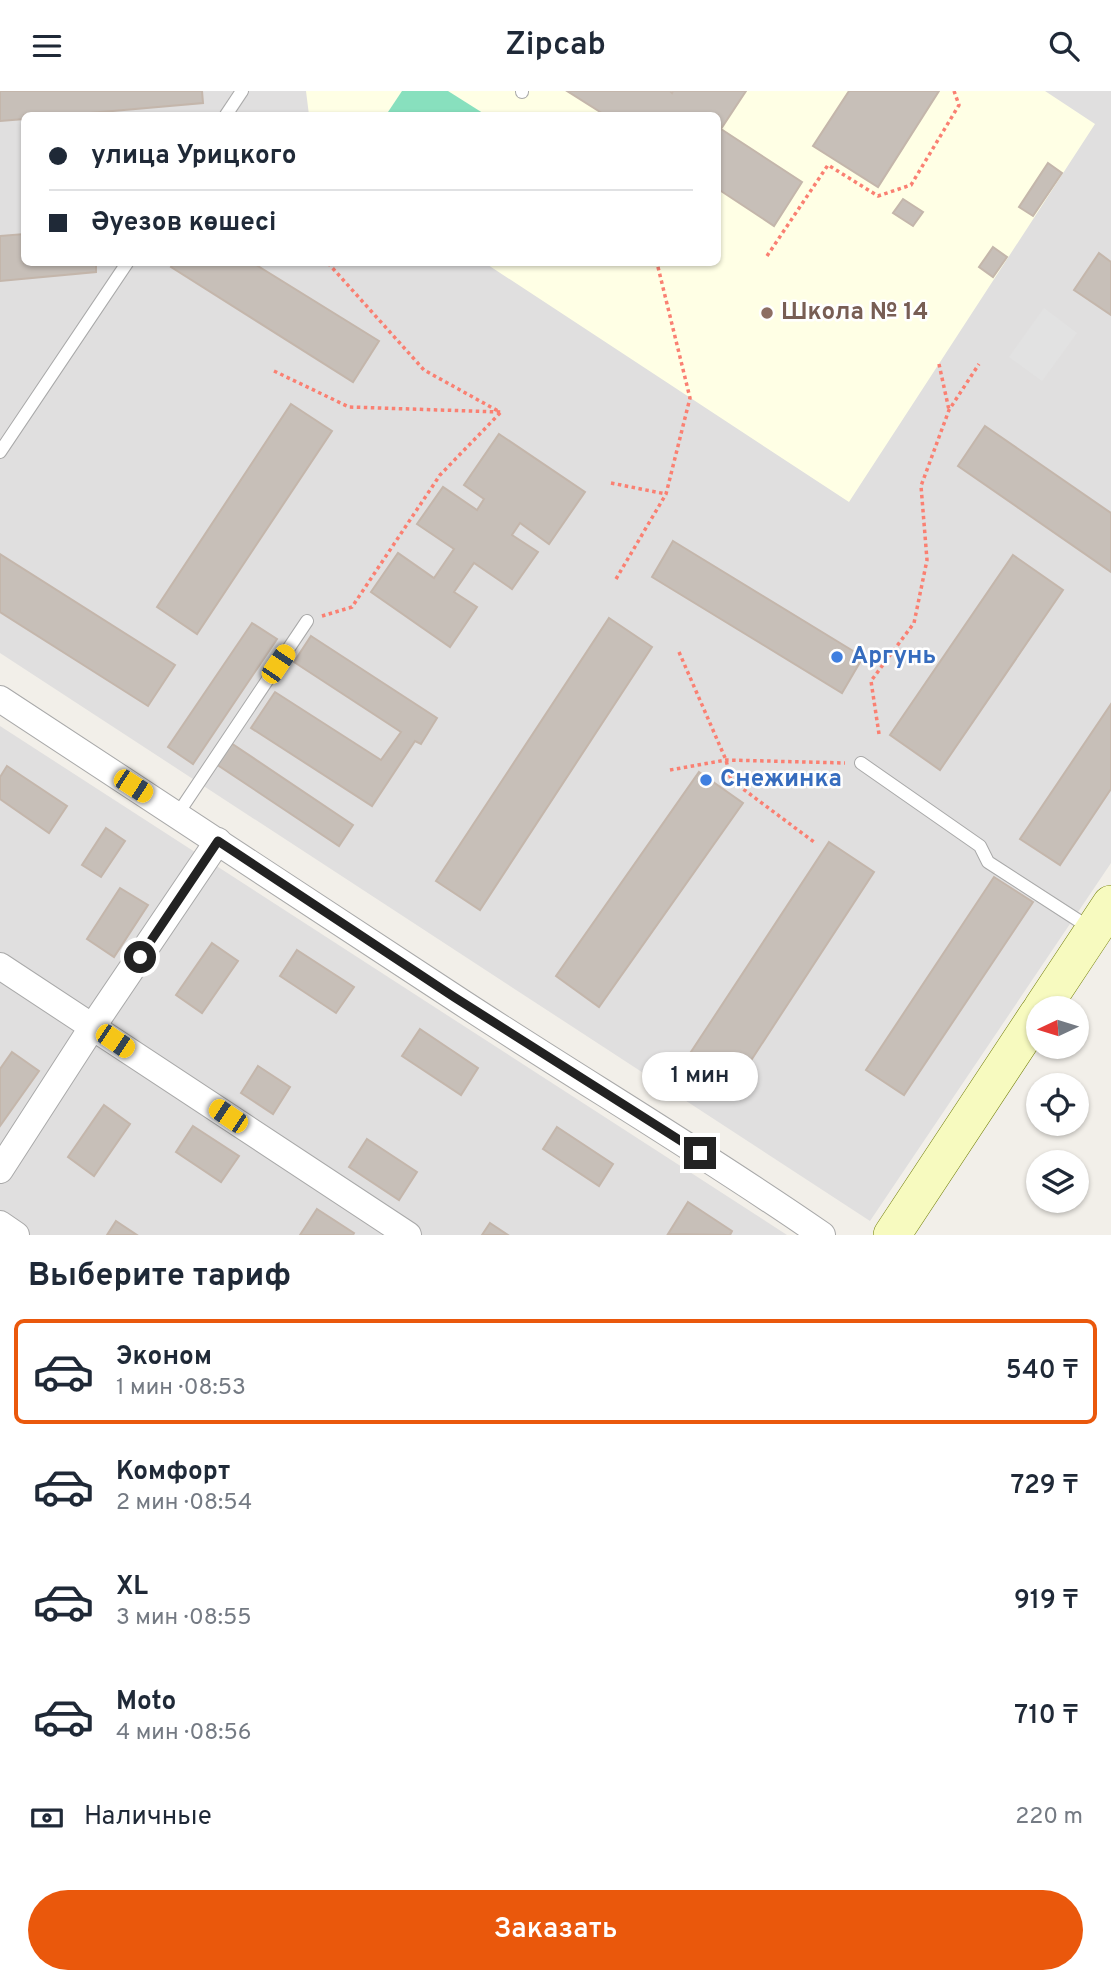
<!DOCTYPE html>
<html lang="ru">
<meta charset="utf-8">
<style>
body{margin:0;font-family:Overpass,sans-serif;background:#f6f6f7;color:#1f2937;height:100vh;display:flex;flex-direction:column;font-size:26px;white-space:nowrap}
*{box-sizing:border-box;margin:0}
p{font-size:23px;color:#747a83}
.icon{flex:none;width:38px;height:38px;fill:none;stroke:currentColor;stroke-width:2;stroke-linecap:round;stroke-linejoin:round}
.map{position:relative;height:1144px;overflow:hidden}
.sheet{display:flex;flex-direction:column;background:#fff;flex:1}
.sheet>*{flex:none}
.banner{position:absolute;left:21px;top:21px;width:700px;height:154px;border-radius:10px;box-shadow:0 2px 5px #0004;display:grid;align-content:center;height:154px;padding:0 28px;background:#fff}
.needle{width:46px;rotate:266deg}
.fabs{position:absolute;left:1026px;top:905px;display:grid;gap:14px}
.fabs a{display:grid;place-items:center;width:63px;height:63px;border-radius:50%;background:#fff;box-shadow:0 2px 5px #0004;font-size:35px}
.end{position:absolute;width:32px;height:32px;margin:-16px;border:9px solid #222;background:#fff;box-shadow:0 0 0 4px #fff}
.from{border-radius:50%}
.bubble{position:absolute;height:49px;border-radius:24px;background:#fff;box-shadow:0 2px 5px #0004;font-size:23px;font-weight:600;line-height:49px;text-align:center}
.car{position:absolute;width:21px;height:42px;margin:-21px -10px;border-radius:9px;box-shadow:0 0 5px 2px #0007;background:linear-gradient(#f5c518 24%,#345 0 40%,#f5c518 0 76%,#345 0 86%,#f5c518 0)}
.banner b{display:flex;align-items:center;gap:24px;height:66px;font-size:26px}
.banner b+b{border-top:2px solid #e0e1e3}
.banner i{width:18px;height:18px;background:#1f2937}
ul{padding:0;list-style:none}
li{display:flex;align-items:center;gap:21px;height:105px;margin:0 14px 10px;padding:0 14px;border:4px solid transparent;border-radius:10px}
li div{flex:1}
li b{display:block;font-size:26px}
li em{font-style:normal;font-weight:600}
li.on{border-color:#ea580c}
li>.icon{width:63px;height:63px;stroke-width:1.5}
h2{padding:0 28px;font-size:32px;line-height:84px}
.pay{display:flex;align-items:center;gap:18px;height:77px;padding:0 28px;font-size:26px}
.pay p{margin-inline-start:auto}
.button{display:flex;gap:14px;margin-top:auto;padding:14px 28px}
.button a{flex:1;height:80px;border-radius:42px;background:#ea580c;color:#fff;font-size:28px;font-weight:600;line-height:80px;text-align:center}
header{display:flex;justify-content:space-between;align-items:center;height:91px;padding:0 28px;background:#fff;font-size:32px;font-weight:600}
.map>svg:first-child{display:block}
.residential{fill:#e0dfdf;fill-rule:evenodd}
.education{fill:#ffffe5}
.pitch{fill:#88e0be}
.parking{fill:#e2e2e2}
.building{fill:#c7bfb8;stroke:#c4b6ab;stroke-width:2}
.lines{fill:none;stroke-linecap:round;stroke-linejoin:round}
.lane-casing{stroke:#a9a9a9;stroke-width:14}
.street-casing{stroke:#a9a9a9;stroke-width:28}
.secondary-casing{stroke:#707d05;stroke-width:38}
.path{stroke:#fa8072;stroke-width:3.5;stroke-dasharray:3.5 3.5;stroke-linecap:butt}
.lane{stroke:#fff;stroke-width:12}
.street{stroke:#fff;stroke-width:26}
.secondary{stroke:#f7fabf;stroke-width:37}
.route{stroke:#222;stroke-width:9}
.education-dot{fill:#8d6e63;stroke:#fff;stroke-width:2.5}
.shop-dot{fill:#3f7fe0;stroke:#fff;stroke-width:2.5}
.labels{text-anchor:middle;dominant-baseline:central;stroke-width:5;stroke-linejoin:round;paint-order:stroke}
.education-label{font-size:24px;font-weight:bold;fill:#785e54;stroke:#fff;text-anchor:start}
.shop-label{font-size:24px;font-weight:bold;fill:#366cbe;stroke:#fff;text-anchor:start}
</style>
<header><svg class="icon" aria-label="menu" viewBox="0 0 24 24"><path d="M4 6h16M4 12h16M4 18h16"/></svg>Zipcab<svg class="icon" aria-label="search" viewBox="0 0 24 24"><circle cx="10" cy="10" r="6"/><path d="M15 15l6 6"/></svg></header>
<div class="map">
<svg width="1111" height="1144" viewBox="0 0 1111 1144">
<rect width="100%" height="100%" fill="#f2efe9"/>
<g class="residential">
<path d="M 0,0 L 1111,0 L 1111,772 L 870,1130 L 0,562 ZM 24,24 L 718,24 L 718,172 L 24,172 Z"/>
<path d="M 0,635 L 787,1144 L 0,1144 Z"/>
</g>
<path class="education" d="M 306,0 L 1045,0 L 1095,33 L 849,411 L 485,172 L 718,172 L 718,24 L 309,24 Z"/>
<path class="pitch" d="M 402,0 L 448,0 L 486,24 L 386,24 Z"/>
<path class="parking" d="M 1044,217 L 1077,242 L 1042,290 L 1009,266 Z"/>
<g class="building">
<path d="M 0,0 L 202,0 L 203,12 L 67,24 L 24,24 L 24,28 L 0,30 Z"/>
<path d="M 567,0 L 670,0 L 672,2 L 673,0 L 746,0 L 721,38 L 802,91 L 774,135 L 718,98 L 718,24 L 605,24 Z"/>
<path d="M 849,0 L 939,0 L 878,96 L 813,55 Z"/>
<path d="M 1048,72 L 1062,82 L 1033,125 L 1019,116 Z"/>
<path d="M 903,108 L 923,121 L 913,135 L 893,122 Z"/>
<path d="M 24,143 L 24,172 L 96,172 L 96,181 L 0,190 L 0,145 Z"/>
<path d="M 993,156 L 1007,166 L 993,186 L 979,176 Z"/>
<path d="M 1099,162 L 1111,171 L 1111,224 L 1074,199 Z"/>
<path d="M 174,172 L 253,172 L 379,250 L 353,291 L 171,176 Z"/>
<path d="M 291,313 L 332,340 L 197,543 L 157,516 Z"/>
<path d="M 985,335 L 1111,422 L 1111,481 L 958,375 Z"/>
<path d="M 499,343 L 585,401 L 549,453 L 520,432 L 512,444 L 538,461 L 512,498 L 474,472 L 454,501 L 477,516 L 450,556 L 371,501 L 398,462 L 434,487 L 454,458 L 417,433 L 443,396 L 477,419 L 484,408 L 464,394 Z"/>
<path d="M 673,450 L 863,566 L 842,602 L 652,486 Z"/>
<path d="M 0,463 L 175,574 L 148,615 L 0,521 Z"/>
<path d="M 1013,464 L 1063,499 L 940,679 L 890,644 Z"/>
<path d="M 609,527 L 652,556 L 480,819 L 436,790 Z"/>
<path d="M 252,532 L 277,548 L 193,673 L 168,656 Z"/>
<path d="M 311,545 L 437,627 L 421,653 L 415,650 L 372,715 L 251,637 L 275,601 L 381,669 L 401,641 L 294,571 Z"/>
<path d="M 1111,613 L 1111,698 L 1060,774 L 1020,748 Z"/>
<path d="M 231,652 L 353,734 L 339,755 L 216,673 Z"/>
<path d="M 7,675 L 67,715 L 49,742 L 0,708 L 0,686 Z"/>
<path d="M 699,681 L 743,712 L 599,916 L 556,885 Z"/>
<path d="M 106,737 L 125,750 L 101,786 L 82,774 Z"/>
<path d="M 829,751 L 874,781 L 733,997 L 687,967 Z"/>
<path d="M 994,786 L 1033,811 L 904,1004 L 866,979 Z"/>
<path d="M 120,797 L 148,814 L 114,866 L 87,848 Z"/>
<path d="M 212,852 L 238,870 L 202,922 L 176,904 Z"/>
<path d="M 297,859 L 354,896 L 336,922 L 280,885 Z"/>
<path d="M 420,938 L 478,977 L 461,1004 L 402,965 Z"/>
<path d="M 12,961 L 39,980 L 0,1035 L 0,978 Z"/>
<path d="M 258,975 L 290,996 L 273,1023 L 241,1002 Z"/>
<path d="M 104,1014 L 130,1033 L 94,1085 L 68,1066 Z"/>
<path d="M 193,1035 L 239,1065 L 221,1091 L 176,1061 Z"/>
<path d="M 557,1036 L 613,1073 L 599,1095 L 543,1058 Z"/>
<path d="M 367,1048 L 417,1081 L 399,1109 L 349,1076 Z"/>
<path d="M 688,1111 L 732,1140 L 730,1144 L 668,1143 Z"/>
<path d="M 317,1118 L 354,1142 L 353,1144 L 300,1144 Z"/>
<path d="M 116,1130 L 137,1144 L 107,1144 Z"/>
<path d="M 490,1132 L 508,1144 L 482,1144 Z"/>
</g>
<g class="lines">
<defs>
<g id="lane">
<path d="M 522,1 L 522,0"/>
<path d="M 226,24 L 242,0"/>
<path d="M 0,361 L 127,172"/>
<path d="M 861,672 L 980,755 L 988,771 L 1090,837"/>
<path d="M 177,724 L 307,530"/>
</g>
<g id="street">
<path d="M 0,608 C 151,707 301,807 452,905 C 575,986 701,1060 822,1144"/>
<path d="M 0,875 L 408,1144"/>
<path d="M 0,1079 L 93,935 L 218,750"/>
<path d="M 0,1133 L 16,1144"/>
</g>
<g id="secondary">
<path d="M 1042,917 L 1111,813"/>
<path d="M 892,1144 L 1038,923"/>
</g>
</defs>
<use href="#lane" class="lane-casing"/>
<use href="#street" class="street-casing"/>
<use href="#secondary" class="secondary-casing"/>
<g class="path">
<path d="M 767,165 L 828,74 L 878,105 L 911,94 L 959,14 L 954,0"/>
<path d="M 328,172 L 424,279 L 498,320"/>
<path d="M 939,273 L 949,319"/>
<path d="M 274,280 L 349,316 L 501,321"/>
<path d="M 611,392 L 666,403"/>
<path d="M 616,488 L 666,403 L 690,307 L 657,172"/>
<path d="M 322,525 L 352,516 L 440,384 L 501,321"/>
<path d="M 679,561 L 726,669 L 731,689 L 814,751"/>
<path d="M 879,643 L 871,590 L 914,532 L 927,469 L 921,395 L 949,319 L 979,273"/>
<path d="M 670,679 L 726,669 L 845,672"/>
</g>
<use href="#lane" class="lane"/>
<use href="#street" class="street"/>
<use href="#secondary" class="secondary"/>
</g>
<g class="lines">
<path class="route" d="M 140,866 L 218,750 L 454,906 L 700,1062"/>
</g>
<circle class="education-dot" cx="767" cy="222" r="7"/>
<g class="shop-dot">
<circle cx="837" cy="566" r="7"/>
<circle cx="706" cy="689" r="7"/>
</g>
<g class="labels">
<g class="education-label">
<text x="781" y="222">Школа № 14</text>
</g>
<g class="shop-label">
<text x="851" y="566">Аргунь</text>
<text x="720" y="689">Снежинка</text>
</g>
</g>
</svg>
<div class="fabs">
<a><svg class="needle" viewBox="-14 -14 28 28"><path d="M0-13l5 13h-10z" fill="#e53935"/><path d="M0 13l5-13h-10z" fill="#747a83"/></svg></a>
<a><svg class="icon" aria-label="locate" viewBox="0 0 24 24"><circle cx="12" cy="12" r="6"/><path d="M12 2v4M12 18v4M2 12h4M18 12h4"/></svg></a>
<a><svg class="icon" aria-label="layers" viewBox="0 0 24 24"><path d="M12 4l9 5-9 5-9-5zM3 14l9 5 9-5"/></svg></a>
</div>
<i class="end from" style="left:140px;top:866px"></i>
<i class="end" style="left:700px;top:1062px"></i>
<div class="bubble" style="left:642px;top:961px;width:116px">1 мин</div>
<i class="car" style="left:278px;top:573px;rotate:34deg"></i>
<i class="car" style="left:133px;top:695px;rotate:123deg"></i>
<i class="car" style="left:115px;top:950px;rotate:124deg"></i>
<i class="car" style="left:228px;top:1025px;rotate:304deg"></i>
<div class="banner">
<b><i class="from"></i>улица Урицкого</b>
<b><i></i>Әуезов көшесі</b>
</div>
</div>
<section class="sheet">
<h2>Выберите тариф</h2>
<ul>
<li class="on"><svg class="icon" aria-label="car" viewBox="0 0 24 24"><path d="M5 17H2v-5l4-1 3-4h7l3 4 3 1v5h-3M9 17h6M6 11h13"/><circle cx="7" cy="17" r="2"/><circle cx="17" cy="17" r="2"/></svg><div><b>Эконом</b><p>1 мин · 08:53</p></div><em>540 ₸</em></li>
<li><svg class="icon" aria-label="car" viewBox="0 0 24 24"><path d="M5 17H2v-5l4-1 3-4h7l3 4 3 1v5h-3M9 17h6M6 11h13"/><circle cx="7" cy="17" r="2"/><circle cx="17" cy="17" r="2"/></svg><div><b>Комфорт</b><p>2 мин · 08:54</p></div><em>729 ₸</em></li>
<li><svg class="icon" aria-label="car" viewBox="0 0 24 24"><path d="M5 17H2v-5l4-1 3-4h7l3 4 3 1v5h-3M9 17h6M6 11h13"/><circle cx="7" cy="17" r="2"/><circle cx="17" cy="17" r="2"/></svg><div><b>XL</b><p>3 мин · 08:55</p></div><em>919 ₸</em></li>
<li><svg class="icon" aria-label="car" viewBox="0 0 24 24"><path d="M5 17H2v-5l4-1 3-4h7l3 4 3 1v5h-3M9 17h6M6 11h13"/><circle cx="7" cy="17" r="2"/><circle cx="17" cy="17" r="2"/></svg><div><b>Moto</b><p>4 мин · 08:56</p></div><em>710 ₸</em></li>
</ul>
<div class="pay"><svg class="icon" aria-label="cash" viewBox="0 0 24 24"><path d="M3 7h18v10H3z"/><circle cx="12" cy="12" r="2"/></svg>Наличные<p>220 m</p></div>
<div class="button"><a>Заказать</a></div>
</section>
